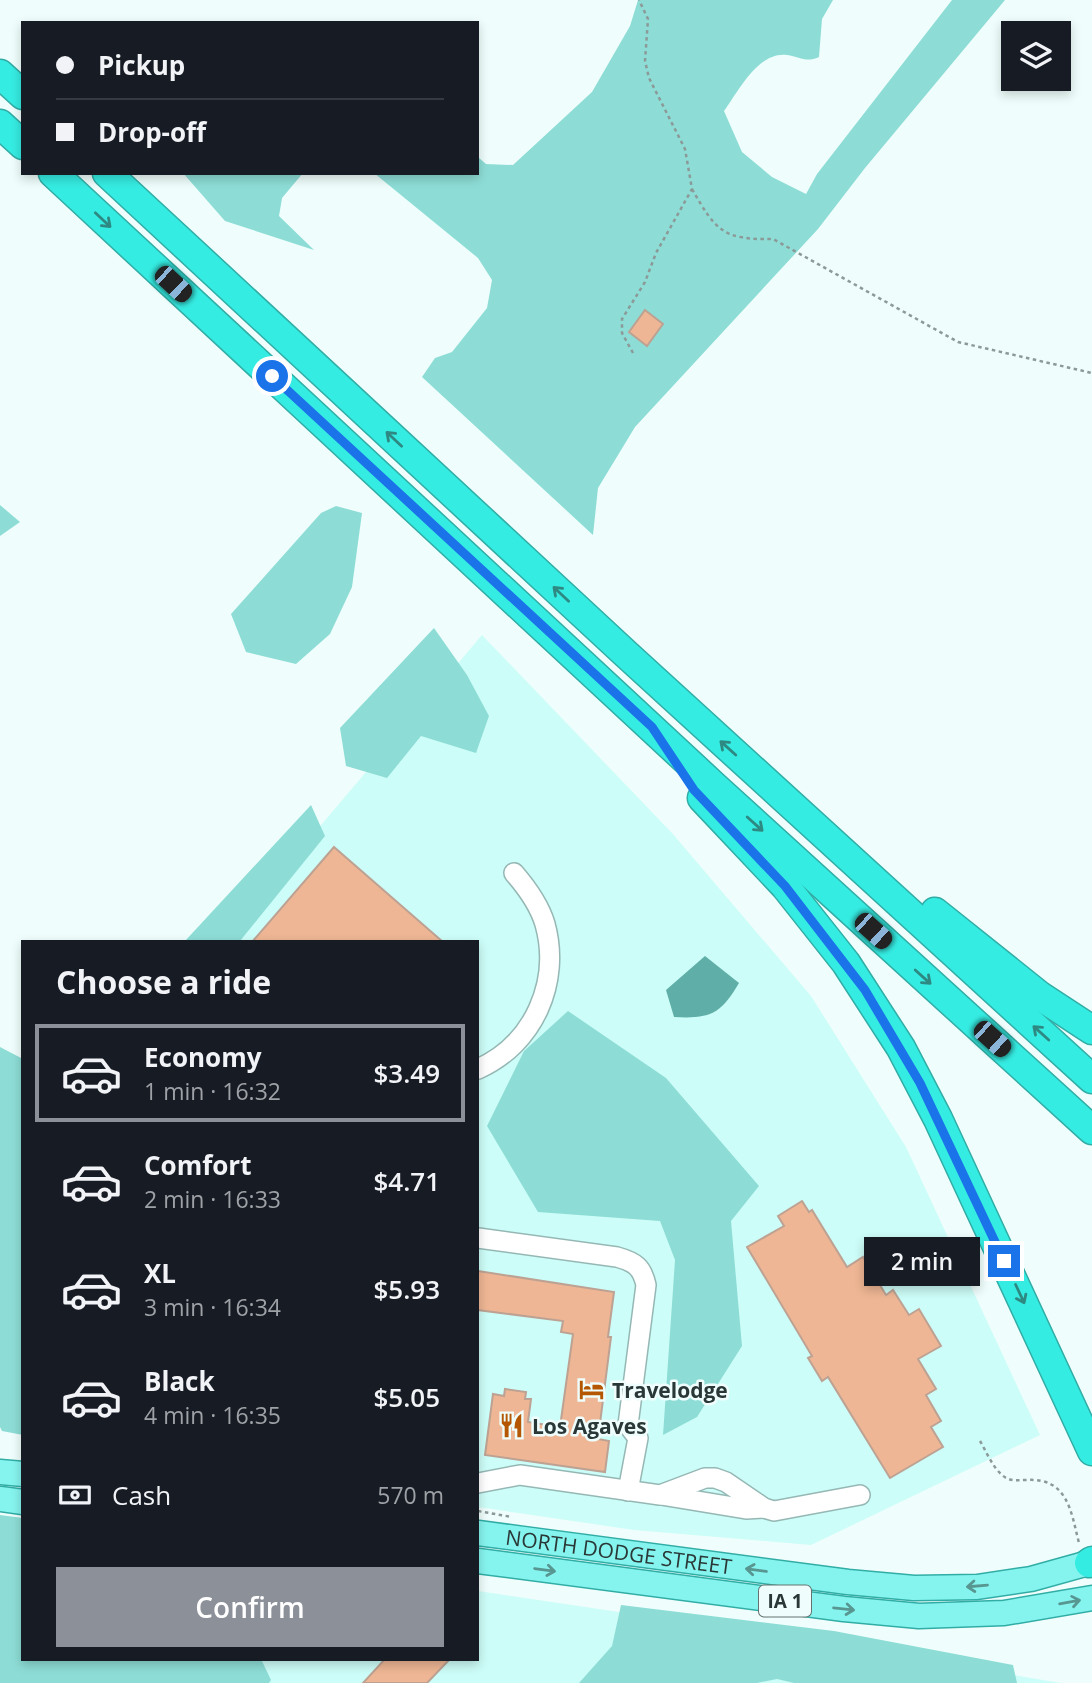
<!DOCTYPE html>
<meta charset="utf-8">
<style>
body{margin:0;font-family:"Open Sans",sans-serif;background:#242831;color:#f1f3f6;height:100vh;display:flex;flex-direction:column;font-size:26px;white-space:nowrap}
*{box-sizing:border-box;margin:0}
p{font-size:23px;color:#9ea1a6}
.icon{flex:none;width:38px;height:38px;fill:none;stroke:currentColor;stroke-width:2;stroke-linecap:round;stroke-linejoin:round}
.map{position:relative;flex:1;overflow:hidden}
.side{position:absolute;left:21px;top:940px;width:458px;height:721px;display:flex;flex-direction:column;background:#171b24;border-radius:0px;box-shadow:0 4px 10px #0003}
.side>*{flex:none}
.hud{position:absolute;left:21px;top:21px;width:458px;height:154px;border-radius:0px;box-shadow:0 4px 10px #0003;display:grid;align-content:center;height:154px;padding:0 35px;background:#171b24}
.buttons{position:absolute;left:1001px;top:21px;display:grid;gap:14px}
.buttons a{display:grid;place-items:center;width:70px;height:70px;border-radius:0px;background:#171b24;box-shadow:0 4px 10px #0003;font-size:35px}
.end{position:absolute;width:32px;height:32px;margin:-16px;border:9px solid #1a73e8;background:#fff;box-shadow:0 0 0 4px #fff}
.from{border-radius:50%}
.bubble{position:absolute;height:49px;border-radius:0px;background:#171b24;box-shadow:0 4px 10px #0003;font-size:23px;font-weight:600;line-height:49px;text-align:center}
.car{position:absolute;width:21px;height:42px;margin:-21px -10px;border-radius:9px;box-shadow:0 0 5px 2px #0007;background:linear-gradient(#222 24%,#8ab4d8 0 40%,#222 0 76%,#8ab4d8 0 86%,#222 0)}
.hud b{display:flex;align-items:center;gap:24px;height:66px;font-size:26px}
.hud b+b{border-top:2px solid #363941}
.hud i{width:18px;height:18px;background:#f1f3f6}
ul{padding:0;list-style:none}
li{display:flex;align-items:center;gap:21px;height:98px;margin:0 14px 10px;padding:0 21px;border:4px solid transparent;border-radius:0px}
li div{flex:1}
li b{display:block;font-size:26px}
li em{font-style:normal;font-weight:600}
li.active{border-color:#8c9099}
li>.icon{width:63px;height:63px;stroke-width:1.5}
h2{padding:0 35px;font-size:32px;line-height:84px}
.pay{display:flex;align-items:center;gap:18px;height:77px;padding:0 35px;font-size:26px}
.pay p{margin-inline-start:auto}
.primary-button{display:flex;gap:14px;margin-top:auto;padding:14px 35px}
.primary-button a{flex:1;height:80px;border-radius:0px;background:#8c9099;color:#fff;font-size:28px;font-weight:600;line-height:80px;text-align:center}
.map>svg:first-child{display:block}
.built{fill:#cdfdf8}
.forest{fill:#8dddd6}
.water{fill:#5fafa8}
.building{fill:#eeb694;stroke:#bda293;stroke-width:2}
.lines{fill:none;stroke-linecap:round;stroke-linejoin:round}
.minor-casing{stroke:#95b8b5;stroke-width:22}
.major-casing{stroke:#31ada6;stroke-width:27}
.highway-casing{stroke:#31ada6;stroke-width:31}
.path{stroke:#8b9a98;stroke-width:2.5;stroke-dasharray:3.5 3.5;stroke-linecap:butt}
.minor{stroke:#fff;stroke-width:19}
.major{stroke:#86f4ee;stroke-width:24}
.highway{stroke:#35ece2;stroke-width:28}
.oneway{stroke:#2e8983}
.oneway2{stroke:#589692}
.route{stroke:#1a73e8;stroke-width:9}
.labels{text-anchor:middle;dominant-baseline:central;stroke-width:5;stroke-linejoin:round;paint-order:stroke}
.shield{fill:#effefc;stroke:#647371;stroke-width:2}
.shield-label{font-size:19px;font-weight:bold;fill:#293836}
.poi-label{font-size:21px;font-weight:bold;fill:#293836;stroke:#effefc;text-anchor:start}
.street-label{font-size:21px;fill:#293836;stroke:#effefc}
</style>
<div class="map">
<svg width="1092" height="1683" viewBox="0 0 1092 1683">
<rect width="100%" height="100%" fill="#effefc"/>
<g class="built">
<path d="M 482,635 L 672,833 L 811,996 L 906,1147 L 1040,1435 L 811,1545 L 634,1530 L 478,1507 L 478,942 L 222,942 Z"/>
<path d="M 478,1591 L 774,1635 L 1061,1683 L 101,1683 L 84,1659 L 478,1659 Z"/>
</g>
<g class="forest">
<path d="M 638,0 L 833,0 L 822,19 L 819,57 C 806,63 800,57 787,55 C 758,51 738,92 724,111 L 742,152 L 772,177 L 806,194 L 817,174 L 952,0 L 1005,0 L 865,168 L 818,229 L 635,427 L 598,488 L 593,535 L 422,377 L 435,358 L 452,352 L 487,308 L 492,280 L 478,258 L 374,173 L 478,173 L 478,157 L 486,164 L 513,165 L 592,92 L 630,26 Z"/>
<path d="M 183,173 L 303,173 L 282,198 L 279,216 L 314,250 L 225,221 Z"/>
<path d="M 0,505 L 20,522 L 0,536 Z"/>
<path d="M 336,506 L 362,513 L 352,587 L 330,634 L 296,664 L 246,652 L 231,614 L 321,513 Z"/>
<path d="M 434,628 L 467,675 L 489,716 L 476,753 L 421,736 L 387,778 L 346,766 L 340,728 Z"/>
<path d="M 311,805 L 325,836 L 240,941 L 185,941 Z"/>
<path d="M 568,1011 L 666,1078 L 759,1186 L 731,1221 L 742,1346 L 697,1417 L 663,1435 L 675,1260 L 660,1221 L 538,1212 L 487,1126 L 524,1051 Z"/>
<path d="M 0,1047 L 23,1059 L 23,1435 L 2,1431 L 0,1427 Z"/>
<path d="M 0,1515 L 23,1518 L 23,1659 L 261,1659 L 271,1680 L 269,1683 L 0,1683 Z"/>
<path d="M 621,1605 L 834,1631 L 1013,1665 L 1017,1683 L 794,1683 L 777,1679 L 757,1683 L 579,1683 L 612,1646 Z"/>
</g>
<path class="water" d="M 705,956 L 739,983 C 721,1014 710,1019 674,1017 L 666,990 Z"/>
<g class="building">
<path d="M 645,310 L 663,324 L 647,346 L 629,332 Z"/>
<path d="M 334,847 L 443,942 L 252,942 Z"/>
<path d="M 802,1201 L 809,1212 L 812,1210 L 847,1267 L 863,1257 L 886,1295 L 893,1290 L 909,1315 L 919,1309 L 941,1346 L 918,1359 L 936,1389 L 926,1395 L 941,1421 L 931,1427 L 943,1447 L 890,1478 L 828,1377 L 822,1381 L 808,1358 L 812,1356 L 747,1247 L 784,1226 L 778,1216 Z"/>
<path d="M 478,1271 L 614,1292 L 608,1337 L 611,1337 L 598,1439 L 609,1441 L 605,1472 L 485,1455 L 493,1394 L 504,1396 L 505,1389 L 526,1392 L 525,1399 L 531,1399 L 528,1422 L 560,1427 L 573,1334 L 561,1332 L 563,1321 L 478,1310 Z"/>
<path d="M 385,1659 L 450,1659 L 427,1683 L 363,1683 Z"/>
</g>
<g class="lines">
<defs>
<g id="minor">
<path d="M 478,1069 C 534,1044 561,982 545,924 C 539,904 527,888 514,873"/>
<path d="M 478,1238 L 617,1257 C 635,1262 642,1267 646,1285 L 628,1425 L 638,1438 L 628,1491"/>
<path d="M 478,1483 L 520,1475 L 660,1495 L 705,1478 L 715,1478 L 726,1482 L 764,1508 L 774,1511 L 860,1495"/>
<path d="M 661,1495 L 746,1509 L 764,1508"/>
</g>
<g id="major">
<path d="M 0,1472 L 23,1474"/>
<path d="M 0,1499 L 23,1502"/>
<path id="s1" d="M 478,1533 L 848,1582 L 914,1588 L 977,1587 L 1031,1579 L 1092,1562"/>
<path d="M 478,1561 L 844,1609 L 919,1616 L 1004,1613 L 1092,1598"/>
</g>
<g id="highway">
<path d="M 0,74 L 23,95"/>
<path d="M 0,124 L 23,145"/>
<path d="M 53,173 L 714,786 L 1092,1130"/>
<path d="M 107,173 L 626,654 L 1092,1079"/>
<path d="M 702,798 L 785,886 L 846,963 L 901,1048 L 938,1119 L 1092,1451"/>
<path d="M 935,912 L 1040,996 L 1092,1030"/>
<path d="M 1089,1563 L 1092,1561"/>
</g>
</defs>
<use href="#minor" class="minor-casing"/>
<use href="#major" class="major-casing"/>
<use href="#highway" class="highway-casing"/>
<g class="path">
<path d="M 692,189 C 716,231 723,240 773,239 L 958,342 L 1092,373"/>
<path d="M 633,353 L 622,333 L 622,319 L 645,282 L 656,253 L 692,189 L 685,149 L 649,78 L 645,61 L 648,19 L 639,0"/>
<path d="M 980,1441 C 986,1451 992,1466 1001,1474 C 1009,1482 1016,1480 1026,1480 C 1068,1477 1071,1512 1079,1543"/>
<path d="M 478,1511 L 512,1517"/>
</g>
<use href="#minor" class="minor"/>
<use href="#major" class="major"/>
<use href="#highway" class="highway"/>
</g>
<defs><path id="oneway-shaft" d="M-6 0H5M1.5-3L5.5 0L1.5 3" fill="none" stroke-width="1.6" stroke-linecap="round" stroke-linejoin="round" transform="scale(1.75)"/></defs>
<g class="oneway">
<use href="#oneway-shaft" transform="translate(103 220) rotate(43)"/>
<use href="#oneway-shaft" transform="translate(394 439) rotate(-137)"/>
<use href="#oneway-shaft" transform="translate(561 594) rotate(-137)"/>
<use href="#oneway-shaft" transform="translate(728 748) rotate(-138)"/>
<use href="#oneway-shaft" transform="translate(755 824) rotate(42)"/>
<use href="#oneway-shaft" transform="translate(923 977) rotate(42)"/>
<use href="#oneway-shaft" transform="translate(1041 1033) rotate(-138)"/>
<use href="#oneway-shaft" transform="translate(1020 1294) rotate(65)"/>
</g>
<g class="oneway2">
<use href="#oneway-shaft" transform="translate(545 1570) rotate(8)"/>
<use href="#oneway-shaft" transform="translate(756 1570) rotate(-172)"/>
<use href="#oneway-shaft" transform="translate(977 1586) rotate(175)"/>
<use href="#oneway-shaft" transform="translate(1070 1602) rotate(-10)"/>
<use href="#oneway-shaft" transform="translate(844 1609) rotate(6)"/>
</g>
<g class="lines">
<path class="route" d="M 272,376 L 652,727 L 694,790 L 785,886 L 865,990 L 920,1083 L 1004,1261"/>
</g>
<defs>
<symbol id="hotel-bare" viewBox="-9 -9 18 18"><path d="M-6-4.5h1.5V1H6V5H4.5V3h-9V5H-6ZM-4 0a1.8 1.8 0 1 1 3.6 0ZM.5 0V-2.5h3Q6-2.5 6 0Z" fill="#b55702" stroke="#effefc" stroke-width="2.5" paint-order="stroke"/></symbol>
<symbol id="restaurant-bare" viewBox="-9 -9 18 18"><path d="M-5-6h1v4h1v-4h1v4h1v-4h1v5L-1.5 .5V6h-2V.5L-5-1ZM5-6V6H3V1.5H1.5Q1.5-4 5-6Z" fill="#b55702" stroke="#effefc" stroke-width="2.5" paint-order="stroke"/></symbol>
</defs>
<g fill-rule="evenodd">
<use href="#hotel-bare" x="574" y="1372" width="35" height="35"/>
<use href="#restaurant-bare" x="494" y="1408" width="35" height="35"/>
</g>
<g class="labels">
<rect class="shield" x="759" y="1585.5" width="52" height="31" rx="5"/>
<g class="shield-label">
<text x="785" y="1601">IA 1</text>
</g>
<g class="poi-label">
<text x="612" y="1390">Travelodge</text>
<text x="532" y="1426">Los Agaves</text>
</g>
<g class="street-label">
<text stroke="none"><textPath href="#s1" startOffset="142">NORTH DODGE STREET</textPath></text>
</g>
</g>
</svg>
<div class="buttons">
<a><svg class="icon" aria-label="layers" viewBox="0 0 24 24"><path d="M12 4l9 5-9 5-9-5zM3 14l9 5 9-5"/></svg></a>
</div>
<i class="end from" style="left:272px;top:376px"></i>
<i class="end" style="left:1004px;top:1261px"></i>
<div class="bubble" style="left:864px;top:1237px;width:116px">2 min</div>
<i class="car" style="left:173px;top:284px;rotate:133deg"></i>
<i class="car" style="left:873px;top:931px;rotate:132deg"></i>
<i class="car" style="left:992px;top:1039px;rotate:132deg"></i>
<div class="hud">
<b><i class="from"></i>Pickup</b>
<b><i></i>Drop-off</b>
</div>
<section class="side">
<h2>Choose a ride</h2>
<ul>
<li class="active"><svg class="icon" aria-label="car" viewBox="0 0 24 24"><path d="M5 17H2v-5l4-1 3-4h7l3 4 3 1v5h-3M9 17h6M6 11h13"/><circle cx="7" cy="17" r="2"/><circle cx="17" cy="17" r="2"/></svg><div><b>Economy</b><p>1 min · 16:32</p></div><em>$3.49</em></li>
<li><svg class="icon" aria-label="car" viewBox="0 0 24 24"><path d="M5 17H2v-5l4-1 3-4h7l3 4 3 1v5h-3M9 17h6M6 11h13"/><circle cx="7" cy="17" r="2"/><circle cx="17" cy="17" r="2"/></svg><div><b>Comfort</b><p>2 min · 16:33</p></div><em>$4.71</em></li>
<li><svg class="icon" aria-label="car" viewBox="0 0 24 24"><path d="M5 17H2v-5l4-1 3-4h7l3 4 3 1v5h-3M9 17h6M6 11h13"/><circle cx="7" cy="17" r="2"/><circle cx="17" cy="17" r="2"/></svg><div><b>XL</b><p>3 min · 16:34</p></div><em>$5.93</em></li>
<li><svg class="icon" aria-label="car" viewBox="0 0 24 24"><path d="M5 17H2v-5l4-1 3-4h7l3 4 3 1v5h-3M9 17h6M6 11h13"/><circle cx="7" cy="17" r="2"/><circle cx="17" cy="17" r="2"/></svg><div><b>Black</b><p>4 min · 16:35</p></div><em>$5.05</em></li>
</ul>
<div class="pay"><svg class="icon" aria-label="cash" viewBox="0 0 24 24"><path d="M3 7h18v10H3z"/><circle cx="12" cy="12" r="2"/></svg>Cash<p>570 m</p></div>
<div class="primary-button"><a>Confirm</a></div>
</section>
</div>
